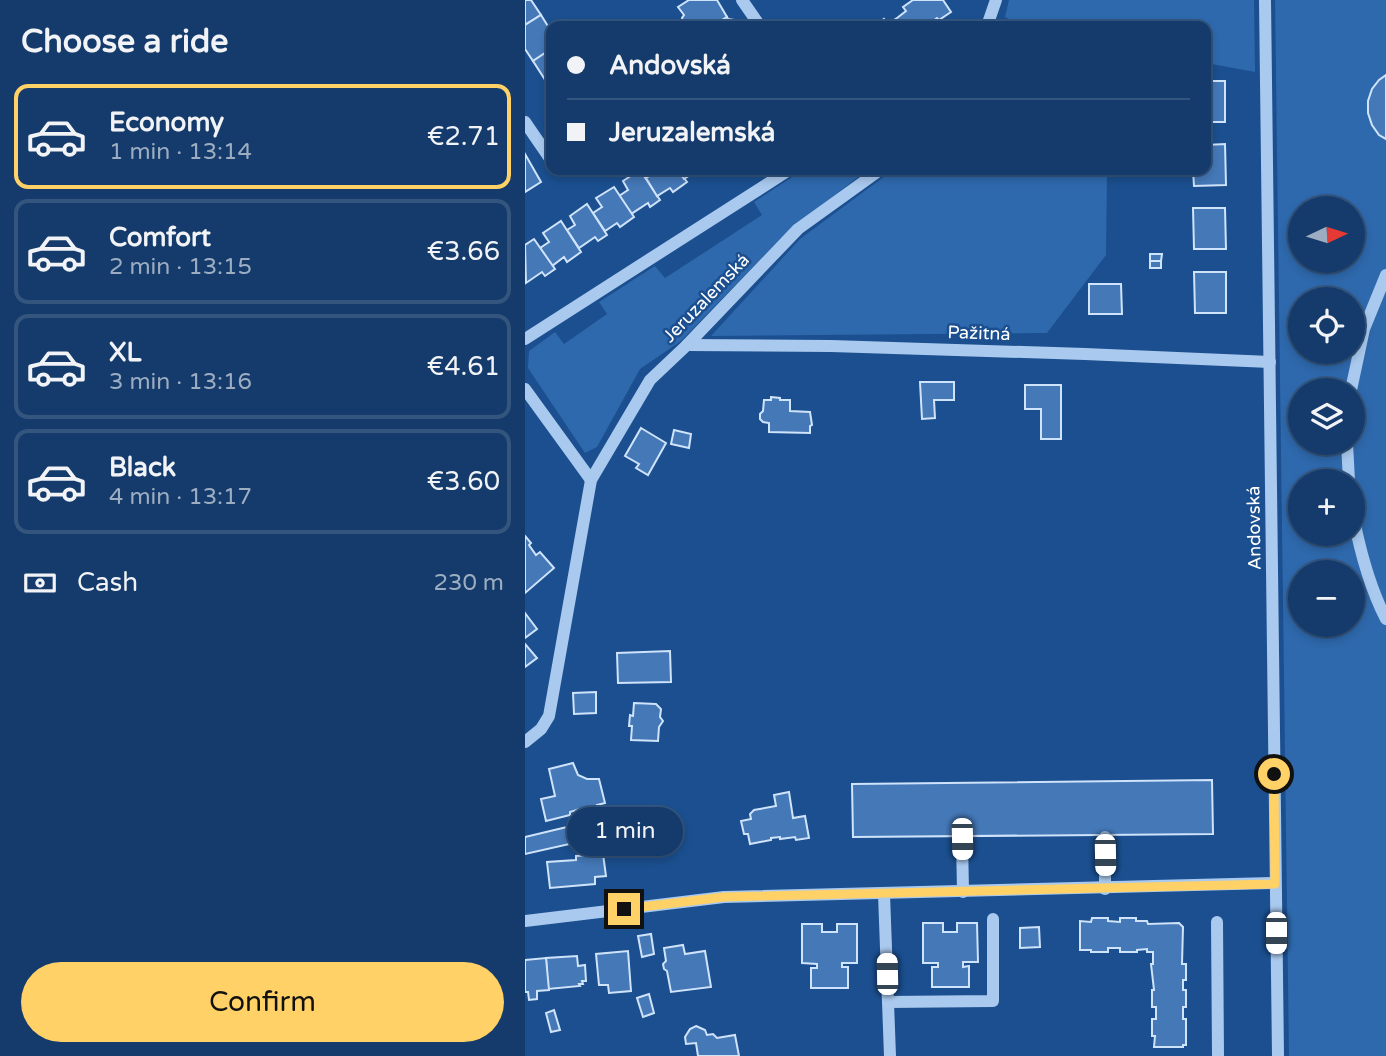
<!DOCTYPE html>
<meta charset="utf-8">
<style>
body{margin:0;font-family:"Varela Round",sans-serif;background:#1d4271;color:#f1f3f6;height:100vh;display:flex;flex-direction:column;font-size:26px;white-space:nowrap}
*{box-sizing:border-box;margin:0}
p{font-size:23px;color:#9dadc1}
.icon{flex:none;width:38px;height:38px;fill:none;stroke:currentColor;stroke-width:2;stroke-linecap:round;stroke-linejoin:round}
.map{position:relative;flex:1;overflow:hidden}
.drawer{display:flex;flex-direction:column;background:#143b6b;width:525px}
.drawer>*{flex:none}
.hud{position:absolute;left:21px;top:21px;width:665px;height:154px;border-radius:14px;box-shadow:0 4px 10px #0003,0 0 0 2px #33557e;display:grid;align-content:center;height:154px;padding:0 21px;background:#143b6b}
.needle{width:46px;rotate:86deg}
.buttons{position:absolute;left:763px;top:196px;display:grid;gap:14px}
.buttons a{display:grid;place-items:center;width:77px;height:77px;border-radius:50%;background:#143b6b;box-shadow:0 4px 10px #0003,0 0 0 2px #33557e;font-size:35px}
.end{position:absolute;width:32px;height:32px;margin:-16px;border:9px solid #ffd166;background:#111;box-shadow:0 0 0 4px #111}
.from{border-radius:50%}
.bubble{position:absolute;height:49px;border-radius:24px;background:#143b6b;box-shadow:0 4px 10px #0003,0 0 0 2px #33557e;font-size:23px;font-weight:600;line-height:49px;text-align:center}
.car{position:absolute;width:21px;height:42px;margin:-21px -10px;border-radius:9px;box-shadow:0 0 5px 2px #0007;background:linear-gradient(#fff 24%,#345 0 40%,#fff 0 76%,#345 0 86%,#fff 0)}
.hud b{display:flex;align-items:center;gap:24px;height:66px;font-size:26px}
.hud b+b{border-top:2px solid #33557e}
.hud i{width:18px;height:18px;background:#f1f3f6}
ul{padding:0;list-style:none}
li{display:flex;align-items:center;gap:21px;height:105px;margin:0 14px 10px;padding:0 7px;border:4px solid #33557e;border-radius:14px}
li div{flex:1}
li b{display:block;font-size:26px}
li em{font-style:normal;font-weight:600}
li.current{border-color:#ffd166}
li>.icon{width:63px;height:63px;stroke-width:1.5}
h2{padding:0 21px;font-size:32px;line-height:84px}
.pay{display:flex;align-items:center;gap:18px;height:77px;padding:0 21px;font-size:26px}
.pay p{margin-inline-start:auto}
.action{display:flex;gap:14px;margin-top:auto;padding:14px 21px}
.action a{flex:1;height:80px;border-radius:42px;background:#ffd166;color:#111;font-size:28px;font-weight:600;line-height:80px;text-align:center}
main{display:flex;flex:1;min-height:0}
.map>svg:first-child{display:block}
.green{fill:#2e69ad;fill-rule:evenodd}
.building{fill:#4478b7;stroke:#cfe3fa;stroke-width:2}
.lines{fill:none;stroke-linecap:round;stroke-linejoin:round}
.minor{stroke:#a9c9ee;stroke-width:12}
.route{stroke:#ffd166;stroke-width:9}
.labels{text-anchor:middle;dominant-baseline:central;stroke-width:5;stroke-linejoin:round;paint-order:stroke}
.street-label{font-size:18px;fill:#fff;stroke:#1b4f8f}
</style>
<main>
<section class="drawer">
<h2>Choose a ride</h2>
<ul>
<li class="current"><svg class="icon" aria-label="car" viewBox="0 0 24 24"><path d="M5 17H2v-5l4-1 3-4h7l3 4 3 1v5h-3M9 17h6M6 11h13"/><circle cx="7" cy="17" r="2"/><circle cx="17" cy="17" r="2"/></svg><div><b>Economy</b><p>1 min · 13:14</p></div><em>€2.71</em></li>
<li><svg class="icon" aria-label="car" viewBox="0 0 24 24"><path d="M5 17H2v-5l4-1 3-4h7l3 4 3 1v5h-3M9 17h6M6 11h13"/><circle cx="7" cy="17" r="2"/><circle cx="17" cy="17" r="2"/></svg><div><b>Comfort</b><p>2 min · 13:15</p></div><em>€3.66</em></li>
<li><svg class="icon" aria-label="car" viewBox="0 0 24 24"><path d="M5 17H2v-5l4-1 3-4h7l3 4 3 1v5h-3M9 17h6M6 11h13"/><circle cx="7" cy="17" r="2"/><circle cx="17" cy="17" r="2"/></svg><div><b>XL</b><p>3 min · 13:16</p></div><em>€4.61</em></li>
<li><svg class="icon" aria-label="car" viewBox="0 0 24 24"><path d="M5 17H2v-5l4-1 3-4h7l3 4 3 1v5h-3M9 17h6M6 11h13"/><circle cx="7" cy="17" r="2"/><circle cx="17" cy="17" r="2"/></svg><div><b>Black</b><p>4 min · 13:17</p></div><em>€3.60</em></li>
</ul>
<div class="pay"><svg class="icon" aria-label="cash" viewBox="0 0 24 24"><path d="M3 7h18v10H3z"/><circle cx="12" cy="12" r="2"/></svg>Cash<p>230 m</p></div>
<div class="action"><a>Confirm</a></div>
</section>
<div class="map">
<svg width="861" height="1056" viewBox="0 0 861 1056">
<rect width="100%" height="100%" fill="#1b4f8f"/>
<g class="green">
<path d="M 484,0 L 729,0 L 730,72 L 681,63 L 681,26 L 498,26 L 480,17 Z"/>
<path d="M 750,0 L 861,0 L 861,1056 L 764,1056 ZM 775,208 L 828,208 L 828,261 L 775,261 ZM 775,299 L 828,299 L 828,352 L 775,352 ZM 775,390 L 828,390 L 828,443 L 775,443 ZM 775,481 L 828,481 L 828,534 L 775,534 ZM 775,572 L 828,572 L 828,625 L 775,625 Z"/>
<path d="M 278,170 L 342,170 L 260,234 L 156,341 L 115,369 L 72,447 L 60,453 L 3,368 L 4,351 L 30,332 L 39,344 L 82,314 L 74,302 L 130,266 L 140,278 L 237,215 L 229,202 Z"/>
<path d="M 368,170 L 582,170 L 581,255 L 522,333 L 186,336 L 275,239 Z"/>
</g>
<g class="building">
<path d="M 0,0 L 6,0 L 16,15 L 0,25 Z"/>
<path d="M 164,0 L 192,0 L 202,17 L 188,26 L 160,26 L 157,18 L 159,15 L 153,7 Z"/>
<path d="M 388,0 L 418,0 L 426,12 L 414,20 L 412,18 L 408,21 L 411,26 L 348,26 L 359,19 L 362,24 L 372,18 L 381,11 L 378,7 Z"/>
<path d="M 16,15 L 26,31 L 26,49 L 8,61 L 0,49 L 0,25 Z"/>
<path d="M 202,17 L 203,19 L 209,20 L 212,26 L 188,26 Z"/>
<path d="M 26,49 L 26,89 L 8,61 Z"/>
<path d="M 861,75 L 861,139 L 854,135 L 847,125 L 843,113 L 843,101 L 847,89 L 854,80 Z"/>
<rect x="681" y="81" width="19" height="41"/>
<path d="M 700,144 L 701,185 L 669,186 L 668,170 L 681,170 L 681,145 Z"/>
<path d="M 0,154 L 16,182 L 0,192 Z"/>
<path d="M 115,170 L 135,200 L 125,207 L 123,203 L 106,214 L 94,196 L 103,190 L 98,181 Z"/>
<path d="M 128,170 L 153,170 L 162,182 L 148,192 L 145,188 L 132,196 L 121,178 L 130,173 Z"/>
<path d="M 153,170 L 173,170 L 159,179 Z"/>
<path d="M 89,187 L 109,217 L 95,227 L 92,223 L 80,231 L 68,213 L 77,207 L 71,198 Z"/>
<path d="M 62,204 L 82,235 L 73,241 L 70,237 L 54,248 L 42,230 L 50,225 L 45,216 Z"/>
<path d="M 668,208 L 700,208 L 701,249 L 669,249 Z"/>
<path d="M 36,221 L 56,252 L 42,262 L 39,257 L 27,266 L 15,248 L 24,242 L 18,233 Z"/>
<path d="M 9,239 L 30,269 L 20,276 L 17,272 L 1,283 L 0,245 Z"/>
<path d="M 625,254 L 637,254 L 636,261 L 625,261 Z"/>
<rect x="625" y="261" width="11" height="7"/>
<path d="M 669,272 L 701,272 L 701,313 L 670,313 Z"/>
<path d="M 564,284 L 596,284 L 597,314 L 564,314 Z"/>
<path d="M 395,382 L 429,382 L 429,400 L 409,400 L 410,418 L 397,419 Z"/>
<path d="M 500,385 L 536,385 L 536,439 L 516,439 L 516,409 L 500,409 Z"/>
<path d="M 246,397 L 255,398 L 255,400 L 265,400 L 265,411 L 285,412 L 287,425 L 285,426 L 285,433 L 244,432 L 244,423 L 238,422 L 235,419 L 235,414 L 238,411 L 239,400 L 246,400 Z"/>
<path d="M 116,428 L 141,443 L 123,475 L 111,468 L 114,464 L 100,456 Z"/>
<path d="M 149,430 L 166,434 L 164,448 L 146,444 Z"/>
<path d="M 0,536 L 6,543 L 4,545 L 11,555 L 15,552 L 29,568 L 0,593 Z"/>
<path d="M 0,613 L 12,629 L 0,638 Z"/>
<path d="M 0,644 L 12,658 L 0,667 Z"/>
<path d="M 145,651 L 146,682 L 93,683 L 92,653 Z"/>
<path d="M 71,692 L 71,713 L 49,714 L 48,693 Z"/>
<path d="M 109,703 L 131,704 L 136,709 L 135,717 L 138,721 L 134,727 L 133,741 L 106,740 L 107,726 L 104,726 L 105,715 L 108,716 Z"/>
<path d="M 48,763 L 53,775 L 62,779 L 74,779 L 80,803 L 72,805 L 74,813 L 77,813 L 57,818 L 55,809 L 45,812 L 45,815 L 21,821 L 16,799 L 30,796 L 24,769 Z"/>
<path d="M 687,780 L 688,834 L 328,837 L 327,784 Z"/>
<path d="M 264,792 L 268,818 L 280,816 L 284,838 L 271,840 L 270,837 L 255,839 L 255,837 L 246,838 L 246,840 L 225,844 L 223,834 L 219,834 L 216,821 L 226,819 L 225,814 L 229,810 L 251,806 L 249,795 Z"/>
<path d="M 67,821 L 71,838 L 0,854 L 0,837 Z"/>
<path d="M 78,854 L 81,876 L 70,877 L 70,884 L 25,888 L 22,862 L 51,860 L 51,856 Z"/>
<path d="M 567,918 L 583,918 L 583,921 L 595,922 L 595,918 L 611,918 L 611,921 L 622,921 L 623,924 L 654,923 L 658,927 L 657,964 L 661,964 L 661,980 L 658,980 L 658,990 L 661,990 L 661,1007 L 658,1007 L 658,1019 L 661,1019 L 661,1045 L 658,1045 L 658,1047 L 629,1047 L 630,1036 L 627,1036 L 627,1019 L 631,1019 L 631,1007 L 627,1007 L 627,990 L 629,990 L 626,964 L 628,964 L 628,952 L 622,952 L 622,949 L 612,950 L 612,952 L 595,952 L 595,948 L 583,948 L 583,952 L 566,952 L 566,950 L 555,950 L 555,921 L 566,922 Z"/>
<path d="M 398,923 L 418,923 L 418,932 L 432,932 L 432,923 L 452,923 L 453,962 L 438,962 L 438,967 L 444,966 L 444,987 L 407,987 L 407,967 L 413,967 L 413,963 L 398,963 Z"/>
<path d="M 277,924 L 297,924 L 297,932 L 312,932 L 312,924 L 332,924 L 332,963 L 317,963 L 317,967 L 323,967 L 323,988 L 286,988 L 286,968 L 292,968 L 292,964 L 277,963 Z"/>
<path d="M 514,927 L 515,947 L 495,948 L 495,928 Z"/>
<path d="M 126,934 L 129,954 L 117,957 L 113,936 Z"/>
<path d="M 158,945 L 160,954 L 180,951 L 186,987 L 146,992 L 142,971 L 139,969 L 138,964 L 141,961 L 139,948 Z"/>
<path d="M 103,951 L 106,991 L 84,993 L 83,985 L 74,985 L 71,954 Z"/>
<path d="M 52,956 L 53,966 L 60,965 L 61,981 L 57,981 L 58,984 L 54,984 L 55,986 L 23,989 L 21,958 Z"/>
<path d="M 21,958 L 24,990 L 12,991 L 12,999 L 4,1000 L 3,992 L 0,992 L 0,960 Z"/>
<path d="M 124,994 L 129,1013 L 118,1017 L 112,998 Z"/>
<path d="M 29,1010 L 35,1030 L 26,1032 L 21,1013 Z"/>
<path d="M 171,1026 L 180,1030 L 182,1035 L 188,1034 L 192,1038 L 210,1035 L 214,1056 L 173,1056 L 171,1043 L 161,1044 L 160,1037 L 165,1029 Z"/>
</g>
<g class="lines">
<g class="minor">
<path d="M 217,0 L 235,26"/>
<path d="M 740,0 L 753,1056"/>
<path d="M 462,26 L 471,0"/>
<path d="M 0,122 L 26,160"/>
<path d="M 0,339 L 264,170"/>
<path d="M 162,345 L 306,346 L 560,354 L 745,362"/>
<path d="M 0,389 L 66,480"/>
<path d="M 826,390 L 839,329 L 861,275"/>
<path d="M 822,443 L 824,481"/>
<path d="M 828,515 C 835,551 844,586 861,619"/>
<path d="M 0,742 L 16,729 L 24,716 L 66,480 L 125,380 L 162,345 L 273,229 L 355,170"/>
<path d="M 580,837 L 580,889"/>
<path d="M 437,839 L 438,892"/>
<path d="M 359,894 L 365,1056"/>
<path d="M 0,921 L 199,897 L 750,883"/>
<path d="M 692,922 L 693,1056"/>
<path d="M 363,1002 L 468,1001 L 468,919"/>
</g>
</g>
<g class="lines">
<path class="route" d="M 99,909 L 199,897 L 750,884 L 749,774"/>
</g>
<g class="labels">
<g class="street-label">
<text transform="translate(181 298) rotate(-46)">Jeruzalemská</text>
<text transform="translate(454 333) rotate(2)">Pažitná</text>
<text transform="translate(729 528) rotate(-91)">Andovská</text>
</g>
</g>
</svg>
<div class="buttons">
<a><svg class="needle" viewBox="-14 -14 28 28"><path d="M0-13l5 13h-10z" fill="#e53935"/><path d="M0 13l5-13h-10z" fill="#9dadc1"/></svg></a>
<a><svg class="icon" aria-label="locate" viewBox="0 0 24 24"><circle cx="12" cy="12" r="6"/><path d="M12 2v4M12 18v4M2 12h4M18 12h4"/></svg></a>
<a><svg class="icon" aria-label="layers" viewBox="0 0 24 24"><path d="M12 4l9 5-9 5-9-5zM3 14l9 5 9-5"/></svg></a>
<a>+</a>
<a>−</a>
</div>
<i class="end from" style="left:749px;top:774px"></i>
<i class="end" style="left:99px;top:909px"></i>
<div class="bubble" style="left:42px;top:807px;width:116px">1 min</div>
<i class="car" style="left:437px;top:839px;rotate:179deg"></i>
<i class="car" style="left:580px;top:855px;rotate:179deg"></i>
<i class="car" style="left:751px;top:933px;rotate:180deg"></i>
<i class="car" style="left:362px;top:974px;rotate:359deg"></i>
<div class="hud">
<b><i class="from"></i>Andovská</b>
<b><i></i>Jeruzalemská</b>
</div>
</div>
</main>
